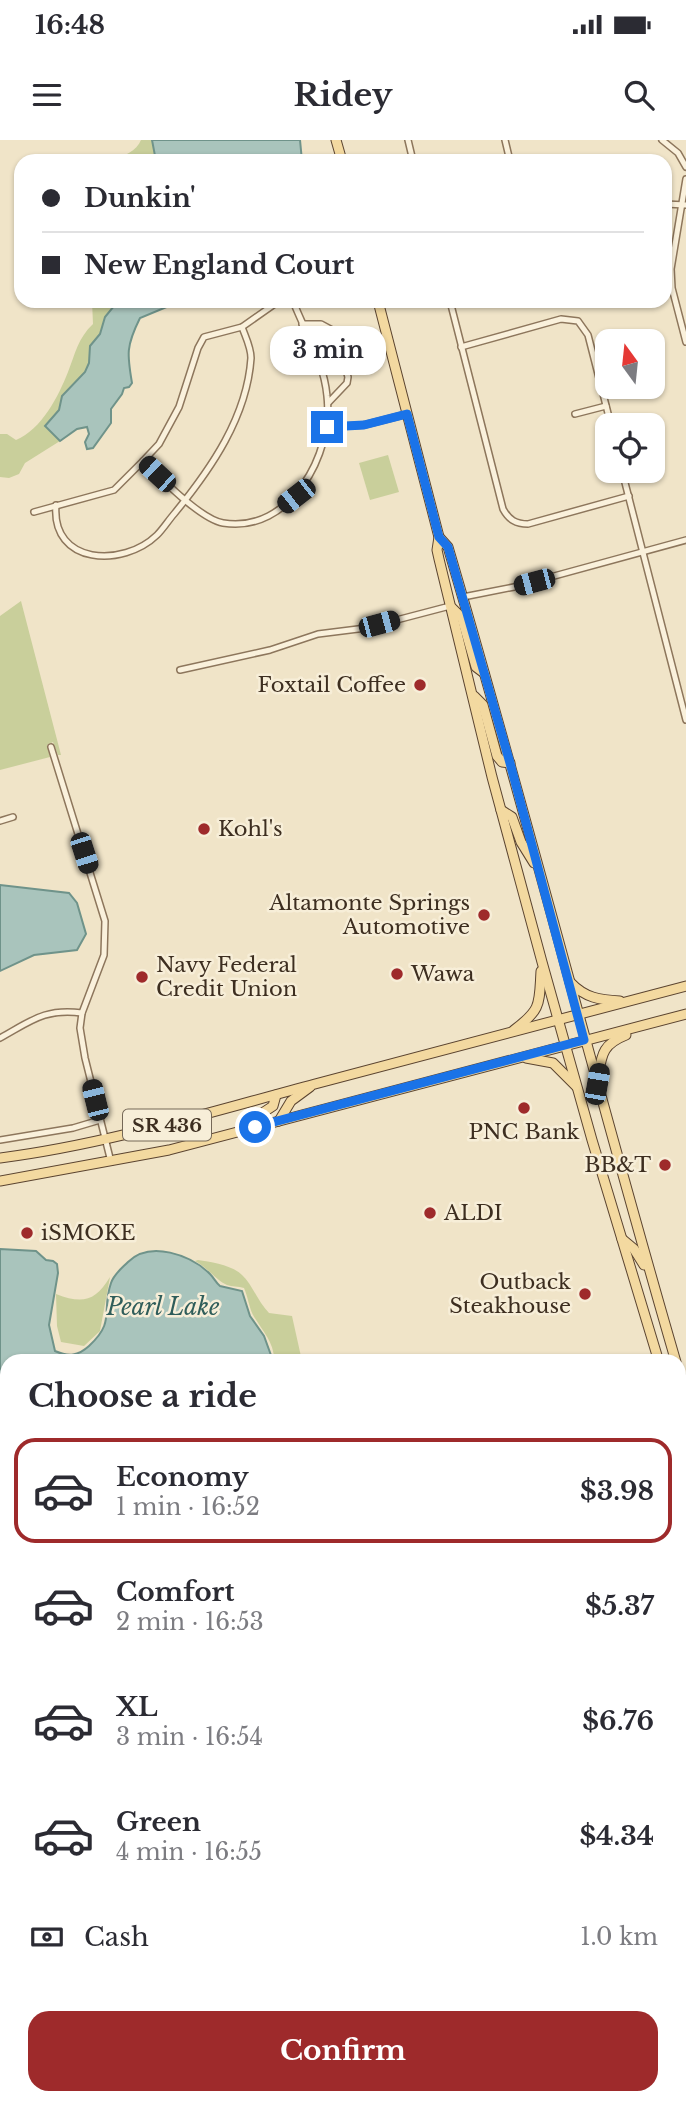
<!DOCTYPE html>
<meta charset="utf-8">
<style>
body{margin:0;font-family:"Libre Baskerville",serif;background:#f2f2f3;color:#2b2b33;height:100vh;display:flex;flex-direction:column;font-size:26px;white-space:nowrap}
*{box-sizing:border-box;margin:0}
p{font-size:23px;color:#7c7c81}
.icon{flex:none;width:38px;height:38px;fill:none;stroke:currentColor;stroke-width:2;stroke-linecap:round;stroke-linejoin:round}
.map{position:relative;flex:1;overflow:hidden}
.drawer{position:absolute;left:0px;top:1214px;width:686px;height:751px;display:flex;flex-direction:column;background:#fff;border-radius:21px 21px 0 0;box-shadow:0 2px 5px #0004}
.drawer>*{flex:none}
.top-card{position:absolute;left:14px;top:14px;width:658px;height:154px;border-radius:21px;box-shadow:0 2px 5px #0004;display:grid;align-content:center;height:154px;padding:0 28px;background:#fff}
.needle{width:46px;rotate:345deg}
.buttons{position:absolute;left:595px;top:189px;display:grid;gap:14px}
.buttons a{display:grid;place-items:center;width:70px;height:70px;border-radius:14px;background:#fff;box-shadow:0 2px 5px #0004;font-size:35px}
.end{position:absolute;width:32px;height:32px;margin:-16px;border:9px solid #1a73e8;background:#fff;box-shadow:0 0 0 4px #fff}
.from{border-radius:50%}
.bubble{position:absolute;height:49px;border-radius:21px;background:#fff;box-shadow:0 2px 5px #0004;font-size:23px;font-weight:800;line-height:49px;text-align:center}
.car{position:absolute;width:21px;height:42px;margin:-21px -10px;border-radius:9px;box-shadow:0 0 5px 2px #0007;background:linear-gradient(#222 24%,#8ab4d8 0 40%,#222 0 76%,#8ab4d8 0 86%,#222 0)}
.top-card b{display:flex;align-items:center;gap:24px;height:66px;font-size:26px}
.top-card b+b{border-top:2px solid #e1e1e2}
.top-card i{width:18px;height:18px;background:#2b2b33}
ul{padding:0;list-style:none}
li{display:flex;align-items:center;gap:21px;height:105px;margin:0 14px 10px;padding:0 14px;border:4px solid transparent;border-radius:21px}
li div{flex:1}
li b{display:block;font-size:26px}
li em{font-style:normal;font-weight:800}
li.active{border-color:#9e2a2b}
li>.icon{width:63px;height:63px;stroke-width:1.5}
h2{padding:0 28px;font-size:32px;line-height:84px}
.pay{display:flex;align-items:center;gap:18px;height:77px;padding:0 28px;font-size:26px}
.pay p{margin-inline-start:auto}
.cta{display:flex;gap:14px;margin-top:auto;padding:14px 28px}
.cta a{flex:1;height:80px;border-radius:21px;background:#9e2a2b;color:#fff;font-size:28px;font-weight:800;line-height:80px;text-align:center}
.status{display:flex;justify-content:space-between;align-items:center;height:49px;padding:0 35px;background:#fff;direction:ltr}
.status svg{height:19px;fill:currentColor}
header{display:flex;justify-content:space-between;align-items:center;height:91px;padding:0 28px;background:#fff;font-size:32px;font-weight:800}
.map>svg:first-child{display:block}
.green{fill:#c9cf9b}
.water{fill:#a9c4bc;stroke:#6f938a;stroke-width:2}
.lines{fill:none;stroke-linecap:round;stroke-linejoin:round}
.minor-casing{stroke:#8d765c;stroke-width:8}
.tertiary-casing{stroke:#8d765c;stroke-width:10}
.secondary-casing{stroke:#6f573f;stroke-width:10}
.primary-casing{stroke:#5b4430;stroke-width:11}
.minor{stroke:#faf1dc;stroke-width:5}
.tertiary{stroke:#faf1dc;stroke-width:7}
.secondary{stroke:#faf1dc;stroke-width:8}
.primary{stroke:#f3d9a0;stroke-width:9}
.route{stroke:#1a73e8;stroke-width:9}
.poi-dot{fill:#9e2a2b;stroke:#f7eed8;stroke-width:2.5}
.labels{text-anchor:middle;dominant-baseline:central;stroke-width:5;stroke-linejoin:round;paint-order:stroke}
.shield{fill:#f7eed8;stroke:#756857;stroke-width:2}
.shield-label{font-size:19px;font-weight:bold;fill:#3d2e20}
.poi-label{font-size:21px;fill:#3d2e20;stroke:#f7eed8;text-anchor:start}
.water-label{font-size:23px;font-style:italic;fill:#2f5d5a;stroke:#f7eed8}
</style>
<div class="status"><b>16:48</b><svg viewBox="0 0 49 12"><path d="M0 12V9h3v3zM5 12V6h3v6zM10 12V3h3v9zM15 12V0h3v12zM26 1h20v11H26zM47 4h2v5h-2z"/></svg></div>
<header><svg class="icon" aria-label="menu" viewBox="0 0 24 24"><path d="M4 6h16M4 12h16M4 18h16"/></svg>Ridey<svg class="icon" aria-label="search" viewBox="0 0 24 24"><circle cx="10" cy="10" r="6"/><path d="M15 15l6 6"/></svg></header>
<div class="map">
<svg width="686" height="1965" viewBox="0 0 686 1965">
<rect width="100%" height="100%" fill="#f0e4c8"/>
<g class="green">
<path d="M 141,0 L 152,0 L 156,21 L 113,21 C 123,16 137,11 141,0 Z"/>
<path d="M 92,161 L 118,161 L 105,177 L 100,194 L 90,206 L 89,223 L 85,232 L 62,256 L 59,270 L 45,285 L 60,301 L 25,323 L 19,334 L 9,338 L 0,337 L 0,294 L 7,294 L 16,300 C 42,289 58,257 68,232 C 75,214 78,198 93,184 Z"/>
<path d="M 388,315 L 399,352 L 370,360 L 359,323 Z"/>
<path d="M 21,461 L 61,615 L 58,615 L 53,602 L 47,605 L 50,617 L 0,630 L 0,476 Z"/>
<path d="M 198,1120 C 211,1122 232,1125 242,1135 C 252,1144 258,1162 269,1173 L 292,1176 L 302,1221 L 274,1221 C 275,1203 262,1190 253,1175 C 249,1167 248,1157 244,1148 C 238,1146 232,1147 227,1145 C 217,1141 207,1127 195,1121 Z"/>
<path d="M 110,1137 L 100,1191 L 84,1206 L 61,1202 L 57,1186 L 56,1154 C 82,1164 95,1162 110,1137 Z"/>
</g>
<g class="water">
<path d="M 152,0 L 300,0 L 302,21 L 156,21 Z"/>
<path d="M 118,161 L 181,161 L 140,178 C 126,206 127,214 132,243 L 129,247 L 124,248 L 122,254 L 111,269 L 111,283 L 93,308 L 87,309 L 85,302 L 89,294 L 87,287 L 77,289 L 60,301 L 45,286 L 59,270 L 62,256 L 85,232 L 89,223 L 90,206 L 100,194 L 105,177 Z"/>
<path d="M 0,745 L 69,753 L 77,763 L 86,794 L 77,810 L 34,815 L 0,831 Z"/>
<path d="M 0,1109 L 36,1111 L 46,1120 L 53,1121 L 57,1124 L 58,1133 L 49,1185 L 55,1211 C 69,1217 78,1216 89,1206 C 116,1181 101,1172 111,1143 C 114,1134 121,1129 128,1122 C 150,1100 191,1115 210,1134 C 214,1138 216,1143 220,1146 L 242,1151 L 250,1176 L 264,1196 L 272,1218 L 271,1222 L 7,1222 L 7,1517 L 0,1527 Z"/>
</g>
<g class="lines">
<defs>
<g id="minor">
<path d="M 408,0 L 413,21"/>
<path d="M 505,0 L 510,21"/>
<path d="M 662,0 L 678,13 L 686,27"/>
<path d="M 686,39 L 671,129 L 672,148 L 686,202"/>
<path d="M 665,64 L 686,65"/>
<path d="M 450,161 L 503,369 C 509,380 516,384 528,384 L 629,356"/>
<path d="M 302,184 L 321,184 L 334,191 L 348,237 L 347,243 L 328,263"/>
<path d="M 461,207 L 561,179 L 578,181 L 588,195 L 611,285"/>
<path d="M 575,274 L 606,266"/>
<path d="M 327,287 L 364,285 L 407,274"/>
<path d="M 143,321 C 160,337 200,379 223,383 C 290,394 334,314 327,256 C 324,222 305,192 293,161"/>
<path d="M 622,331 L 686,580"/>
<path d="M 56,365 C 51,425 123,428 157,395 C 163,389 168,381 174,374 C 211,329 247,277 251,218 C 251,207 245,196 242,187"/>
<path d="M 34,372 L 114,350 L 143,321 L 159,304 L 179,267 L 198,208 L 204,197 L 242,187 L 279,161"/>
<path d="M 463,457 L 514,447 L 686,400"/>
<path d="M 180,530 L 270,510 L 318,494 L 366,488 L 450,466"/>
<path d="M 51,607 L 105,781 L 104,815 L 82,873 L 80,888 L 85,918 L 111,1022"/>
<path d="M 0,681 L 13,677"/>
<path d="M 0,898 C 31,881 45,868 82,873"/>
<path d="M 0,1000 L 73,988 L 100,980"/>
<path d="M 0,1550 L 7,1544"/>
<path d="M 0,1600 L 7,1602"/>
<path d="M 0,1636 L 7,1634"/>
<path d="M 0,1664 L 7,1690"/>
<path d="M 0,1701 L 7,1699"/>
<path d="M 166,1965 L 170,1958"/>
</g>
<g id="tertiary">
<path d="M 0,1898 L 7,1896"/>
<path d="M 0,1914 L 7,1913"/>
</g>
<g id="secondary">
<path d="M 679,1724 L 686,1722"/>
<path d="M 679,1739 L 686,1737"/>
<path d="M 312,1965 L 316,1958"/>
</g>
<g id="primary">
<path d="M 336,0 L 342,21"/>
<path d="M 378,161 L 439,397 L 437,410 L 439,419 L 492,637 L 542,822 L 592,1000 L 659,1222"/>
<path d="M 439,397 L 448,407 C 528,678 597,951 676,1222"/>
<path d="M 452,468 L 462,478 L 476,527 L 484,533"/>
<path d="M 474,556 L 483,565 L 497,616 L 502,622 L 510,623"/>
<path d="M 501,670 L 512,677 L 521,702 L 534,723"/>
<path d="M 570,842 C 585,858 600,860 620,861"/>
<path d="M 514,890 C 542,869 539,864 541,831"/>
<path d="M 526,918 L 553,923 L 576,946"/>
<path d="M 597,941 C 602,915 601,905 626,895"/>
<path d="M 279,981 L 291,961 L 310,947"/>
<path d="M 241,987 L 273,966 L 276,955"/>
<path d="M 0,1018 C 108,1004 210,972 315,944 C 439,911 563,879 686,846"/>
<path d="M 0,1041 L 169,1010 L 686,874"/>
<path d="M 622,1099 L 634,1109 L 644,1125"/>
<path d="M 679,1232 L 686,1256"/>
<path d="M 679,1291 L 686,1320"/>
</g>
</defs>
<use href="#minor" class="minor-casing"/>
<use href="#tertiary" class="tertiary-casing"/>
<use href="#secondary" class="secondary-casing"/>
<use href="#primary" class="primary-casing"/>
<use href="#minor" class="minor"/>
<use href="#tertiary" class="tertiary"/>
<use href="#secondary" class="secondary"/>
<use href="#primary" class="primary"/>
</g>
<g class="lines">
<path class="route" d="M 255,987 L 584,900 L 510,623 L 448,407 L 439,397 L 407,274 L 364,285 L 327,287"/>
</g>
<g class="poi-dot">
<circle cx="420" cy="545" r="7"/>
<circle cx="204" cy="689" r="7"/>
<circle cx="484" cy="775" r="7"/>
<circle cx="397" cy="834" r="7"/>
<circle cx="142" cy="837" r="7"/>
<circle cx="524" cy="968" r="7"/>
<circle cx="665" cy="1025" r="7"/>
<circle cx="430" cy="1073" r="7"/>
<circle cx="27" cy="1093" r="7"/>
<circle cx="585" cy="1154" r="7"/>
</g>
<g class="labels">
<rect class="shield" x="123" y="969.5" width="88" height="31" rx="5"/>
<g class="shield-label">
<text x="167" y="985">SR 436</text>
</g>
<g class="poi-label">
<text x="406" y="545" text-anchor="end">Foxtail Coffee</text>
<text x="218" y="689">Kohl's</text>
<text x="470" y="763" text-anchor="end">Altamonte Springs<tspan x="470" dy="24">Automotive</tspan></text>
<text x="156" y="825">Navy Federal<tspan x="156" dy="24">Credit Union</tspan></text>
<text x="411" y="834">Wawa</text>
<text x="524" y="992" text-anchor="middle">PNC Bank</text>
<text x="651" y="1025" text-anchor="end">BB&amp;T</text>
<text x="444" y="1073">ALDI</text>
<text x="41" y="1093">iSMOKE</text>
<text x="571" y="1142" text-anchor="end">Outback<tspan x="571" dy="24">Steakhouse</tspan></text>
</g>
<g class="water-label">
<text x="163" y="1167">Pearl Lake</text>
</g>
</g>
</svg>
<div class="buttons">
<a><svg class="needle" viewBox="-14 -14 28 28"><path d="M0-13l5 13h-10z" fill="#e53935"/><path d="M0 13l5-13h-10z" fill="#7c7c81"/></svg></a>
<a><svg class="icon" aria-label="locate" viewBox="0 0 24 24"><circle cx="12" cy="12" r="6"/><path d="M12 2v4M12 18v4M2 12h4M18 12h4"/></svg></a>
</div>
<i class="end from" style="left:255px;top:987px"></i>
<i class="end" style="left:327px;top:287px"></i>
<div class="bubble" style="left:270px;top:186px;width:116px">3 min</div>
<i class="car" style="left:157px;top:334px;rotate:313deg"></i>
<i class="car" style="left:296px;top:356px;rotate:232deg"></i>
<i class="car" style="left:534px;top:442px;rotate:255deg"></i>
<i class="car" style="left:379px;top:484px;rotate:75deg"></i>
<i class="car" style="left:84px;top:713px;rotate:162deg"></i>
<i class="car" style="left:597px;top:944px;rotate:10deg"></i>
<i class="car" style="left:95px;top:960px;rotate:346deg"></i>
<div class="top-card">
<b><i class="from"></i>Dunkin'</b>
<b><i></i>New England Court</b>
</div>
<section class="drawer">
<h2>Choose a ride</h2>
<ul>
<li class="active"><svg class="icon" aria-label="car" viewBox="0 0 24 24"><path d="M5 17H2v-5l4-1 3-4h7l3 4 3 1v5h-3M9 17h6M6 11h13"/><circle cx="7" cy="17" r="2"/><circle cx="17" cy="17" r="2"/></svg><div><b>Economy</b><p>1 min · 16:52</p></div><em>$3.98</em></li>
<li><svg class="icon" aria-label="car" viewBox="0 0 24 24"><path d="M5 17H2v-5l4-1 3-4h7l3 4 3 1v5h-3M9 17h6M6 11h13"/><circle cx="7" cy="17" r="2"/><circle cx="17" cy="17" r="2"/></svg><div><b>Comfort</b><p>2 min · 16:53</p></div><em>$5.37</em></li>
<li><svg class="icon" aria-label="car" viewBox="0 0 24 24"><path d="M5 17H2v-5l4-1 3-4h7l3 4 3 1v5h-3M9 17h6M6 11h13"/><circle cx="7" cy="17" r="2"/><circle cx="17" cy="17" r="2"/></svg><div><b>XL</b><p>3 min · 16:54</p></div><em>$6.76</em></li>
<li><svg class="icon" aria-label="car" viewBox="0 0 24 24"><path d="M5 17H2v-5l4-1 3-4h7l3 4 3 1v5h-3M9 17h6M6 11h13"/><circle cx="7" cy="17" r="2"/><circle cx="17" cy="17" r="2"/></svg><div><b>Green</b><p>4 min · 16:55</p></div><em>$4.34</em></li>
</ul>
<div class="pay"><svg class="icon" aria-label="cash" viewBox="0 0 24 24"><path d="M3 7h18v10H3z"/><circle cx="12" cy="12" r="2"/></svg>Cash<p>1.0 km</p></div>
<div class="cta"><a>Confirm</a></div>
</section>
</div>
